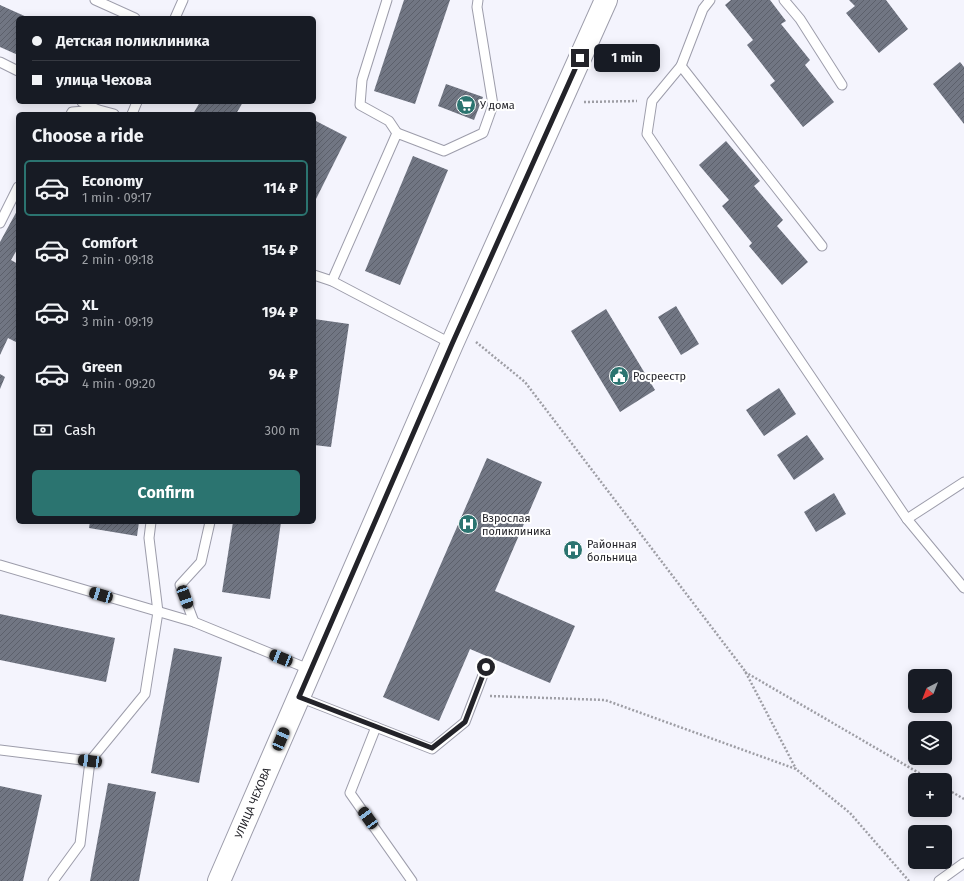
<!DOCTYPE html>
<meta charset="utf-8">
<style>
body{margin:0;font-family:"Fira Sans",sans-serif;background:#242831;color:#f1f3f6;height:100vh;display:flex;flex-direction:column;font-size:15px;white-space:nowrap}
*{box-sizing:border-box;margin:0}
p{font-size:13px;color:#9ea1a6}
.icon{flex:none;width:22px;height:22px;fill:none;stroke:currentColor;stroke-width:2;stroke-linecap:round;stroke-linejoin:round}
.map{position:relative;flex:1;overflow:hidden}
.panel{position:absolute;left:16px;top:112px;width:300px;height:412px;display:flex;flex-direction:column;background:#171b24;border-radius:6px;box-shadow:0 2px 10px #0003}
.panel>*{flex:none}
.guide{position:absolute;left:16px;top:16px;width:300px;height:88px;border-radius:6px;box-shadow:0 2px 10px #0003;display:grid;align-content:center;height:88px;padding:0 16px;background:#171b24}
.needle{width:26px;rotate:222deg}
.buttons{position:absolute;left:908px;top:669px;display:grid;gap:8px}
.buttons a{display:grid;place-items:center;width:44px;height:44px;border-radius:6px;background:#171b24;box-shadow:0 2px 10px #0003;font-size:20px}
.end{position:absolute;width:18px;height:18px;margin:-9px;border:5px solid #232329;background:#fff;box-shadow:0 0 0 2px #fff}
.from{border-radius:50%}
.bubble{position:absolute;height:28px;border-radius:6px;background:#171b24;box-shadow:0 2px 10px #0003;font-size:13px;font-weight:700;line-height:28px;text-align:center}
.car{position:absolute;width:12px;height:24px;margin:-12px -6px;border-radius:5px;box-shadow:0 0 3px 1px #0007;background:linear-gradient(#222 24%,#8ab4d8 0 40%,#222 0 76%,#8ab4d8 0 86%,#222 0)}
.guide b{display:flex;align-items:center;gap:14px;height:38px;font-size:15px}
.guide b+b{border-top:1px solid #363941}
.guide i{width:10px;height:10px;background:#f1f3f6}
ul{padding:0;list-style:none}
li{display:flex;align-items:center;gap:12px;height:56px;margin:0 8px 6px;padding:0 8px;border:2px solid transparent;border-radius:6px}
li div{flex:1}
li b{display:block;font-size:15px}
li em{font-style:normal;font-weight:700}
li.active{border-color:#2b7470}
li>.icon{width:36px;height:36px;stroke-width:1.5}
h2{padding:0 16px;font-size:18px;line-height:48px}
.pay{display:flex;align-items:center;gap:10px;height:44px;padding:0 16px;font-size:15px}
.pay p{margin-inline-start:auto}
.button{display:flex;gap:8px;margin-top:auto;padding:8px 16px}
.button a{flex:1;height:46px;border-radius:6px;background:#2b7470;color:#fff;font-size:16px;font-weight:700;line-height:46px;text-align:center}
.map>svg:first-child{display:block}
.building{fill:url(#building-hatch)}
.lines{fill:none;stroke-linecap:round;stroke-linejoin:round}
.service-casing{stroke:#9d9dab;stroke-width:11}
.tertiary-casing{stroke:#9d9dab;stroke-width:24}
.path{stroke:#9e9ea5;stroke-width:2.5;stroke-dasharray:2 2;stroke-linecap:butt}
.service{stroke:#fff;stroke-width:9}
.tertiary{stroke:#fff;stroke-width:22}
.route{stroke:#232329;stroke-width:5}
.labels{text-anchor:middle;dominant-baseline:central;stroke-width:4;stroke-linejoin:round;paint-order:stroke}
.poi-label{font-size:11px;fill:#232329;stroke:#fff;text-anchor:start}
.street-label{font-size:11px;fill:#232329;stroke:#fff}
</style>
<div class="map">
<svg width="964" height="881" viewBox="0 0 964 881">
<defs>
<pattern id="building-hatch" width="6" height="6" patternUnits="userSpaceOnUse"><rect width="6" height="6" fill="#717683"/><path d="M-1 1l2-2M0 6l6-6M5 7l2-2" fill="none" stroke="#5c606b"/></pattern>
</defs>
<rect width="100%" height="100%" fill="#f4f4fd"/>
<g class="building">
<path d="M 404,0 L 450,0 L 415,104 L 374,91 Z"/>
<path d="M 731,0 L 770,0 L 786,21 L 781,24 L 810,60 L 805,65 L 834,102 L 803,127 L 770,85 L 775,81 L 747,45 L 753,40 L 725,5 Z"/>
<path d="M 849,0 L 886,0 L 908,29 L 879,53 L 846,13 L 855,6 Z"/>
<path d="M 0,5 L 29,18 L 18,18 L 18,55 L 0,47 Z"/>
<path d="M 960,62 L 964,67 L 964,124 L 933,84 Z"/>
<path d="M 446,84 L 483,97 L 474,120 L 438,106 Z"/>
<path d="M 200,102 L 243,102 L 236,114 L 193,114 Z"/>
<path d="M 314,120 L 347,137 L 314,203 Z"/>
<path d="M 726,141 L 760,181 L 754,186 L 783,220 L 777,226 L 808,262 L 782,285 L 749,246 L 752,243 L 722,206 L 729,200 L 699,165 Z"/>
<path d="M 413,156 L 448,170 L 400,285 L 365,271 Z"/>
<path d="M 18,209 L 18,248 L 11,260 L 18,264 L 18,338 L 16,342 L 8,338 L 0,355 L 0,242 Z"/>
<path d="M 676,306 L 699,344 L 681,355 L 658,317 Z"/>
<path d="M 606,309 L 655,390 L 620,412 L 571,331 Z"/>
<path d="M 314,319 L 349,324 L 331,447 L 314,445 Z"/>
<path d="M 0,374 L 5,377 L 0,389 Z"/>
<path d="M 779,388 L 796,414 L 764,436 L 746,410 Z"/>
<path d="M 807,435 L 824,459 L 794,480 L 777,455 Z"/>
<path d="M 487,458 L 542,482 L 495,591 L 575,626 L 550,683 L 470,649 L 439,721 L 383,697 Z"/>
<path d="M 834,493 L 846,514 L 816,532 L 804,512 Z"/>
<path d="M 90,522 L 139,522 L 137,536 L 89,528 Z"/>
<path d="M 233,522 L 281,522 L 270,599 L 222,592 Z"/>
<path d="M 0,614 L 115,638 L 106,682 L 0,660 Z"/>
<path d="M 174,648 L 222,657 L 199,783 L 151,773 Z"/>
<path d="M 108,783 L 156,792 L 139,881 L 90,881 Z"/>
<path d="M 0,786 L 42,795 L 23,881 L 0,881 Z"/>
</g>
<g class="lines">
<defs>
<g id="service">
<path d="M 95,0 L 135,18"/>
<path d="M 387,0 L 362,80 L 360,105 L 389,121 L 397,133"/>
<path d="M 710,0 L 703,9 L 681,66 L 652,101 L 647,134 L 907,519 L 964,588"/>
<path d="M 784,0 L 800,19 L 842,85"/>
<path d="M 175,18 L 183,0"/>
<path d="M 0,62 L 18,71"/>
<path d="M 681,66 L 822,246"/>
<path d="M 82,102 L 98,110"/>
<path d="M 71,114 L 72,112 L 99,110 L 114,114"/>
<path d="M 132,114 L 137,102"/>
<path d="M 0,223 L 18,187"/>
<path d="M 314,275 L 332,281 L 452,344"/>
<path d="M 332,281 L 397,133 L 444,151 L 483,133 L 493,105 L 477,7 L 478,0"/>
<path d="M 907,519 L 964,482"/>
<path d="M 0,565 L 194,622 L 311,670"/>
<path d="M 194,622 L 180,585 L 201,562 L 210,522"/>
<path d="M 299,697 L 432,749 L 465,722 L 486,667"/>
<path d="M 376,727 L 350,793 L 412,881"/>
<path d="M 0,750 L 90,761"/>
<path d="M 53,881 L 80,844 L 90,761 L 145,694 L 158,612 L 149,538 L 151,522"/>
<path d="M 939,881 L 964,863"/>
</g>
<path id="tertiary" d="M 219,881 L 452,344 L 606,0"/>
</defs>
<use href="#service" class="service-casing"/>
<use href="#tertiary" class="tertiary-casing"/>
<g class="path">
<path d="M 584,102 L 637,101"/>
<path d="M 476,342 L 525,382 L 745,671 L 796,769"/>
<path d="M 745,672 L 931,780"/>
<path d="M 490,696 L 605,700 L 796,769 L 850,813 L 909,881"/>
<path d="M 945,788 L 964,799"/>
</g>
<use href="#service" class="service"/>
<use href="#tertiary" class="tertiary"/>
</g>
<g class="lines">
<path class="route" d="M 486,667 L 465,722 L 432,748 L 299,697 L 452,344 L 580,58"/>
</g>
<defs>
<symbol id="supermarket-disc" viewBox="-11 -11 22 22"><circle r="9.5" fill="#2b7470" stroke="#fff"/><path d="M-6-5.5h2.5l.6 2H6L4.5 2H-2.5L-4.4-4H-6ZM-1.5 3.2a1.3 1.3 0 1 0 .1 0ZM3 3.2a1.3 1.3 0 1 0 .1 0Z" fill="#fff"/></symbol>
<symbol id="civic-disc" viewBox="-11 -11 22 22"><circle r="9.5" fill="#2b7470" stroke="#fff"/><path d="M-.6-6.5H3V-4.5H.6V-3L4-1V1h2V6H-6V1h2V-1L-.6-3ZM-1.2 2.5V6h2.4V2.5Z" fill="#fff"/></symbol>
<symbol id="hospital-disc" viewBox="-11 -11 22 22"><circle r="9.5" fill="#2b7470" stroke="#fff"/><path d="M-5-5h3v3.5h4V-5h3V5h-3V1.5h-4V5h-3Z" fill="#fff"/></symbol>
</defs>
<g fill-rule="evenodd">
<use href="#supermarket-disc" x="455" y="94" width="22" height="22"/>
<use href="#civic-disc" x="608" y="365" width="22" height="22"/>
<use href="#hospital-disc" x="457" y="513" width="22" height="22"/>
<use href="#hospital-disc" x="562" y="539" width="22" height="22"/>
</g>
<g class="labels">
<g class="poi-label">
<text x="480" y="105">У дома</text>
<text x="633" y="376">Росреестр</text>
<text x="482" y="518">Взрослая<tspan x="482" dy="13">поликлиника</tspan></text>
<text x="587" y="544">Районная<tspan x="587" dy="13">больница</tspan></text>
</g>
<g class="street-label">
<text transform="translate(253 803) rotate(-67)">УЛИЦА ЧЕХОВА</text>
</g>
</g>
</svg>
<div class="buttons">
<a><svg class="needle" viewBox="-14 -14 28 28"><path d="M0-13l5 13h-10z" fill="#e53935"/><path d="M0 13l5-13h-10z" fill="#9ea1a6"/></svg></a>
<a><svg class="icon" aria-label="layers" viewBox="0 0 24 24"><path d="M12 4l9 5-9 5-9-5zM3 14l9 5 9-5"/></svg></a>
<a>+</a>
<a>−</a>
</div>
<i class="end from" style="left:486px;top:667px"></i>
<i class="end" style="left:580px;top:58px"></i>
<div class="bubble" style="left:594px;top:44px;width:66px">1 min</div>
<i class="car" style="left:101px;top:595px;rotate:287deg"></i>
<i class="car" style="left:185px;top:597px;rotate:160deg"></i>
<i class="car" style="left:281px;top:658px;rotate:292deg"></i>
<i class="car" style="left:281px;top:739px;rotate:23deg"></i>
<i class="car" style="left:90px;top:761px;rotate:277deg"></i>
<i class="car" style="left:368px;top:818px;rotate:324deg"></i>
<div class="guide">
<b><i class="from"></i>Детская поликлиника</b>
<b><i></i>улица Чехова</b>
</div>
<section class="panel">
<h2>Choose a ride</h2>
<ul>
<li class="active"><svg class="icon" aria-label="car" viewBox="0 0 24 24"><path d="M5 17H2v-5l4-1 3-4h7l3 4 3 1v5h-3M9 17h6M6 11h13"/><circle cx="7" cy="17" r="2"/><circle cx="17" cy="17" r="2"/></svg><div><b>Economy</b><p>1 min · 09:17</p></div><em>114 ₽</em></li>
<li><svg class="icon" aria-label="car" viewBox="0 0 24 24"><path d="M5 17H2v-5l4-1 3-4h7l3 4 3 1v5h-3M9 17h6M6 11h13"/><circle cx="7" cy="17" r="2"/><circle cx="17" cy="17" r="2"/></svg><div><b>Comfort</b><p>2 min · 09:18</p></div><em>154 ₽</em></li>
<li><svg class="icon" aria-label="car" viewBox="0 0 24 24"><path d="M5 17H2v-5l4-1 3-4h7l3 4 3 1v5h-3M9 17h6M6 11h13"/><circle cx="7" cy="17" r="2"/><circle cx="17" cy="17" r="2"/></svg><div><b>XL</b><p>3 min · 09:19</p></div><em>194 ₽</em></li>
<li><svg class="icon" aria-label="car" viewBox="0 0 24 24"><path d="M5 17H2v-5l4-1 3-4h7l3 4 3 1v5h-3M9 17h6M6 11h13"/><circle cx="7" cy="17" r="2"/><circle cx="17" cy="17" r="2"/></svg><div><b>Green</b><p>4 min · 09:20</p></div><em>94 ₽</em></li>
</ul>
<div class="pay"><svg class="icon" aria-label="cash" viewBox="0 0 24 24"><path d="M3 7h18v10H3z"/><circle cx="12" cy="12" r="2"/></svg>Cash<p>300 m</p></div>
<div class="button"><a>Confirm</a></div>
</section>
</div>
